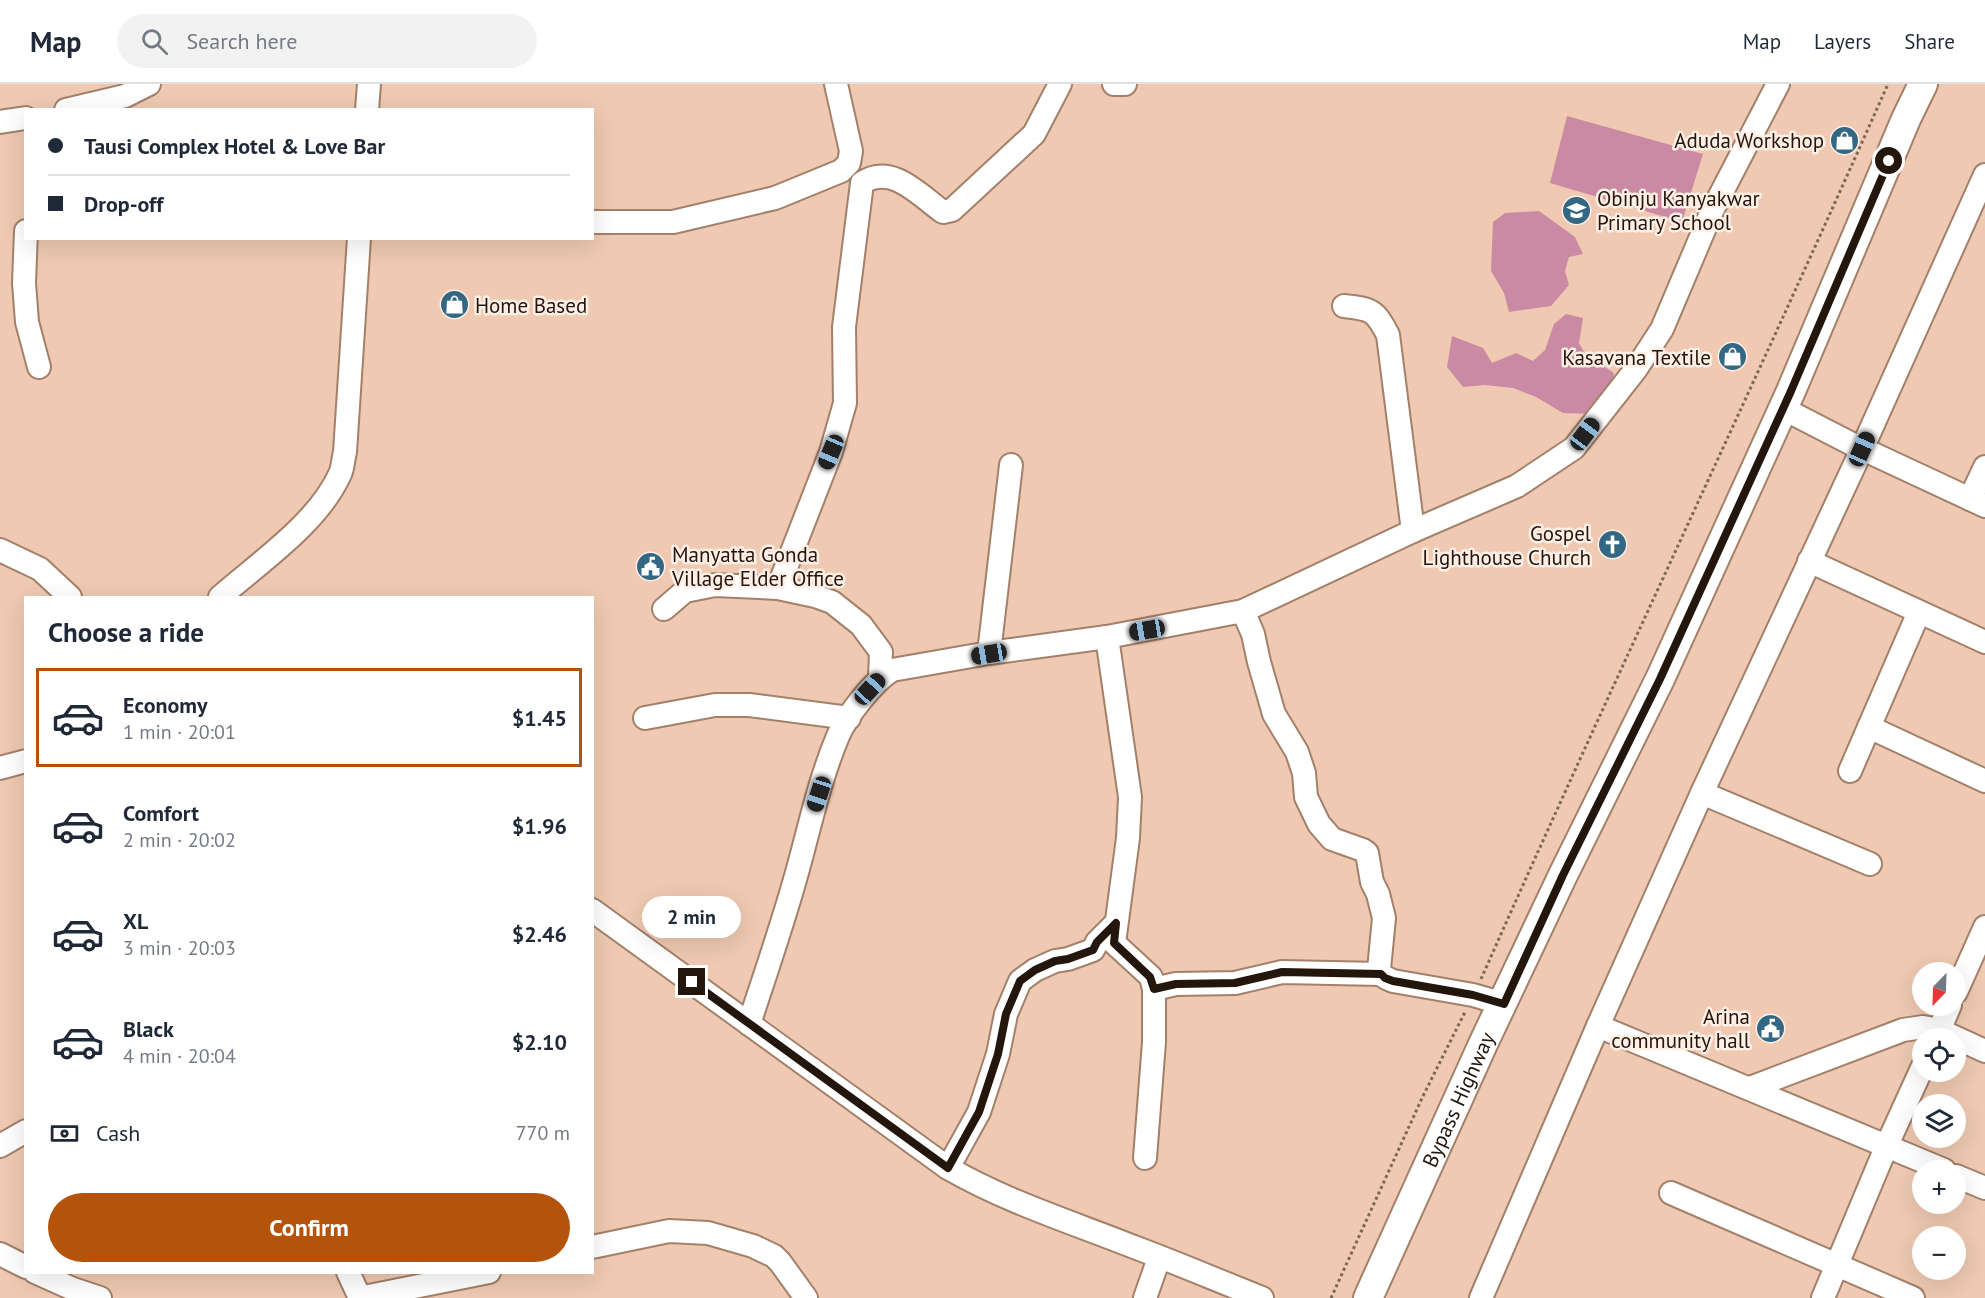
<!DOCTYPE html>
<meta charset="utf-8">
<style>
body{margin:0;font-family:"PT Sans",sans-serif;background:#f2f2f3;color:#1f2937;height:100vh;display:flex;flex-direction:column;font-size:22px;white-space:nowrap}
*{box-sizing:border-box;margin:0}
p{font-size:20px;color:#747a83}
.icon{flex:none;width:33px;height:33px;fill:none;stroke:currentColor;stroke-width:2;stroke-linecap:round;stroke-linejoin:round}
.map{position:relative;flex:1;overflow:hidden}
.details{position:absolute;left:24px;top:512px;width:570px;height:678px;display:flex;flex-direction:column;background:#fff;border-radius:0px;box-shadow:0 6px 24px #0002}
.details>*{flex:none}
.banner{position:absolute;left:24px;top:24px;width:570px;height:132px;border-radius:0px;box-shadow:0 6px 24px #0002;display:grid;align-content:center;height:132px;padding:0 24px;background:#fff}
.needle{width:39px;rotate:203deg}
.fabs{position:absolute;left:1912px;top:878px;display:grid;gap:12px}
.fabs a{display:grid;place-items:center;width:54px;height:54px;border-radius:50%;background:#fff;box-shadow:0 6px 24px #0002;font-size:30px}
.end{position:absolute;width:27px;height:27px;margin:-14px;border:8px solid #23160d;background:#fff;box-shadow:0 0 0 3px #fff}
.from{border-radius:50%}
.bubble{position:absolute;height:42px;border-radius:21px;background:#fff;box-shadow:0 6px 24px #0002;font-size:20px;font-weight:700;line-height:42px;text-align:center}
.car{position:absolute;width:18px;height:36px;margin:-18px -9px;border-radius:8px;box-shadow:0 0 4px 2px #0007;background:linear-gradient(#222 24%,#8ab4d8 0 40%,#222 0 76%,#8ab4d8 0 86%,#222 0)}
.banner b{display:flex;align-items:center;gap:21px;height:57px;font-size:22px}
.banner b+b{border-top:2px solid #e0e1e3}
.banner i{width:15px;height:15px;background:#1f2937}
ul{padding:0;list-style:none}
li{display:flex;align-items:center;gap:18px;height:99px;margin:0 12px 9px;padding:0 12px;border:3px solid transparent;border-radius:0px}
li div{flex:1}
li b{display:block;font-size:22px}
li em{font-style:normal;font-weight:700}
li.selected{border-color:#b45309}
li>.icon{width:54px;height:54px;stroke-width:1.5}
h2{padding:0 24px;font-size:27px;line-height:72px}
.pay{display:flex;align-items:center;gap:15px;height:66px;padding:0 24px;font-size:22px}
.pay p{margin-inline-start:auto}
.button{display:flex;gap:12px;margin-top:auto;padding:12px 24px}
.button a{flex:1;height:69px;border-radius:36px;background:#b45309;color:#fff;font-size:24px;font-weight:700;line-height:69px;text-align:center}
header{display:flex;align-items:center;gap:36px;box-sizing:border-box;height:84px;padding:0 30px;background:#fff;border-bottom:2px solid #e0e1e3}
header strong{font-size:28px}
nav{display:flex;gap:33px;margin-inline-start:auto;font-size:21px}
.search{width:420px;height:54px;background:#f2f2f3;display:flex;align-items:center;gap:15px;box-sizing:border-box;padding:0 21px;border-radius:33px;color:#747a83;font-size:22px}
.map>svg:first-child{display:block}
.green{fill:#cb8aa4}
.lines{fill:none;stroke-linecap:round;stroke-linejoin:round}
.minor-casing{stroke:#a3806a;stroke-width:26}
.major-casing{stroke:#a3806a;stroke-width:32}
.path{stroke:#7f6757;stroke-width:3;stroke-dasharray:3 3;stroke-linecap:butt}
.minor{stroke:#fff;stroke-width:22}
.major{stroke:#fff;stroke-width:28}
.route{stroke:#23160d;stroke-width:8}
.labels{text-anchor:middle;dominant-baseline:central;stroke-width:5;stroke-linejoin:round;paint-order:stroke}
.poi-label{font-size:21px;fill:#23160d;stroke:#ffefe5;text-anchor:end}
.street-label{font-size:21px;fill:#23160d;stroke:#ffefe5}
</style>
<header>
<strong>Map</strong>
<div class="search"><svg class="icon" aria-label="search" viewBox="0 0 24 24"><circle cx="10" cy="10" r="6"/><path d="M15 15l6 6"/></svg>Search here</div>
<nav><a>Map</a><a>Layers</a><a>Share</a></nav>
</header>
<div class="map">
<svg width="1985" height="1214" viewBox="0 0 1985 1214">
<rect width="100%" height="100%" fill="#efc9b1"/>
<g class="green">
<path d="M 1567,32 L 1703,70 L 1682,138 L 1550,99 Z"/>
<path d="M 1539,127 L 1575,153 L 1583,170 L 1569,173 L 1565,187 L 1569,201 L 1551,222 L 1509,228 L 1504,209 L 1491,187 L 1493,138 L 1505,129 Z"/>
<path d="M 1566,230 L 1583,234 L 1579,259 L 1585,270 L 1614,289 L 1610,314 L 1596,330 L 1563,329 L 1536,313 L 1513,304 L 1485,301 L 1463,303 L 1447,283 L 1452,252 L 1483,264 L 1492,279 L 1516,269 L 1533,277 L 1545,266 L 1554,240 Z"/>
</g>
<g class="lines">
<defs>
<g id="minor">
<path d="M 1114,0 L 1125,0"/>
<path d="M 66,26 L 125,12 L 149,0"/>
<path d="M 367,26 L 369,0"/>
<path d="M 0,38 L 26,34"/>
<path d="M 592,138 L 673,138 L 775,114 L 841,87 L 849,79 L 851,67 L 836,0"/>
<path d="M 26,147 L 24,199 L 27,238 L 39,283"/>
<path d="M 1344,222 C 1372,225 1375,226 1388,251 L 1413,447"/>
<path d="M 1782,324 L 1852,360 L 1985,422"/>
<path d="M 1970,415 L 1985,383"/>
<path d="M 0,466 L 40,485 L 70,513"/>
<path d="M 1809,477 L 1985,558"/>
<path d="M 778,504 L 831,368 L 845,319 L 844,243 L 862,99 C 892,79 919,111 943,128 L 952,126 L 1034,50 L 1060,0"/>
<path d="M 220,513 C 260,478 318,439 340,390 C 343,384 343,375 345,368 L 359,154"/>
<path d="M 664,525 L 685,507 L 715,501 L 778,504 L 815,512 L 832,518 L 861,541 L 881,568 L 880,594"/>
<path d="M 1243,527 L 1253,550 L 1259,578 L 1274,630 L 1297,668 L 1304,689 L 1306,713 L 1319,740 L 1332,755 L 1363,766 L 1367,769 L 1372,798 L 1378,810 L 1384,834 L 1379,885 C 1382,893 1386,894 1393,897 L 1473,911 L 1504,920"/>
<path d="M 1107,553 L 1130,713 L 1128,754 L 1114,859 L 1151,893 L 1154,905 L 1154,958 L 1145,1074"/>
<path d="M 989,569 L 1011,381"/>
<path d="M 645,634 L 715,621 L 749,621 L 849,634"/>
<path d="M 1869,643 L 1985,697"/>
<path d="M 0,684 L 26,677"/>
<path d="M 1850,687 L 1919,528"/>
<path d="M 1702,709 L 1870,780"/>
<path d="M 592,826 L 948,1084 C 1007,1118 1071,1138 1134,1163 C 1177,1179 1219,1197 1262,1214"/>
<path d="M 1154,905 L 1176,900 L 1235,899 L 1282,888 L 1381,890"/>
<path d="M 1956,908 L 1985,843"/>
<path d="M 749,940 C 765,891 782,842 796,792 C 809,746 819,697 838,652 C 847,631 873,598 892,586 L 989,569 L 1107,553 L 1243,527 L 1413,447 L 1517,402 L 1574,364 L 1636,285 L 1662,245 L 1712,127 L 1778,0"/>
<path d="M 1598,942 L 1944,1086"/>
<path d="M 1936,954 L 1950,921"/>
<path d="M 1750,1004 L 1903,946 L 1923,943 L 1939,946 L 1985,967"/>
<path d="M 0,1062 L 26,1047"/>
<path d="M 948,1084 L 979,1028 L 998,970 L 1006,930 L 1020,897 L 1035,886 L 1055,877 L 1068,875 L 1093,866 L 1097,858 L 1116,839"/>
<path d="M 1956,1092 L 1985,1104"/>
<path d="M 1671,1109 L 1913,1214"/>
<path d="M 592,1163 L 669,1147 L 708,1149 L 753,1162 L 774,1172 L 780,1178 L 806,1214"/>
<path d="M 0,1170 L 26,1183"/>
<path d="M 35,1188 L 73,1205 L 100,1214"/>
<path d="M 348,1188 L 360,1214"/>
<path d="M 359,1214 L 489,1188"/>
<path d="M 1145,1214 L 1159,1174"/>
<path d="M 1481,1214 L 1598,942 L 1702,709 L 1862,365 L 1985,91"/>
<path d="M 1823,1214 L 1887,1061 L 1923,982"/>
</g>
<g id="major">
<path id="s1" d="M 1368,1214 L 1483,960 L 1563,791 L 1660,595 L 1791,307 L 1906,35 L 1923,0"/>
</g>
</defs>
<use href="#minor" class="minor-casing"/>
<use href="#major" class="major-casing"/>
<g class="path">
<path d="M 1481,895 C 1614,595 1755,300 1888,0"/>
<path d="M 1331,1214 L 1423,1012 L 1465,928"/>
</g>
<use href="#minor" class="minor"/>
<use href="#major" class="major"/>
</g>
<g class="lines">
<path class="route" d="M 692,898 L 948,1084 L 979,1028 L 998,970 L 1006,930 L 1020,897 L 1035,886 L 1055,877 L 1068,875 L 1093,866 L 1097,858 L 1116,839 L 1114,859 L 1150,893 L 1154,905 L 1176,900 L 1235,899 L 1282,888 L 1381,890 L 1385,894 L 1393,897 L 1473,911 L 1504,920 L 1563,791 L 1660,595 L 1791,307 L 1889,77"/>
</g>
<defs>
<symbol id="shop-disc" viewBox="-11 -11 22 22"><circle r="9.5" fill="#336783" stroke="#ffefe5"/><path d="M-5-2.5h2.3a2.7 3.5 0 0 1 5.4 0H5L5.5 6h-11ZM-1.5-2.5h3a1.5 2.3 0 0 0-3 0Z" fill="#fff"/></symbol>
<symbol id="school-disc" viewBox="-11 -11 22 22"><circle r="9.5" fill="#336783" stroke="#ffefe5"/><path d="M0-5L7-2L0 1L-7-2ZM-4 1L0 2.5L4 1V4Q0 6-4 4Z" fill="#fff"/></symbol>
<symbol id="church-disc" viewBox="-11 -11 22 22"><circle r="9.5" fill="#336783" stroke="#ffefe5"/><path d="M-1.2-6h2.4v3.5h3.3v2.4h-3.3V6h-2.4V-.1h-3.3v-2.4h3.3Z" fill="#fff"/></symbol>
<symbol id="civic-disc" viewBox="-11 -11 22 22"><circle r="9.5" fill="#336783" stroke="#ffefe5"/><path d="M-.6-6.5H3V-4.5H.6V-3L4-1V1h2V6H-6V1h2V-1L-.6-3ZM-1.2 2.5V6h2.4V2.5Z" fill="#fff"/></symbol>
</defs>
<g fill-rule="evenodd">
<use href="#shop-disc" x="1828" y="40" width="33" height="33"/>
<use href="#school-disc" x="1560" y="110" width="33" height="33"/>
<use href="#shop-disc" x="438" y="204" width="33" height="33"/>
<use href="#shop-disc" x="1716" y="256" width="33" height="33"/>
<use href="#church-disc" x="1596" y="444" width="33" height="33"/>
<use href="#civic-disc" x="634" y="466" width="33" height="33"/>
<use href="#civic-disc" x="1754" y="928" width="33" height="33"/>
</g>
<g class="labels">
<g class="poi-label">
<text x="1824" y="56">Aduda Workshop</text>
<text x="1597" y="114" text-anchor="start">Obinju Kanyakwar<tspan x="1597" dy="24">Primary School</tspan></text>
<text x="475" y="221" text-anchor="start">Home Based</text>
<text x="1711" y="273">Kasavana Textile</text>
<text x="1591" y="449">Gospel<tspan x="1591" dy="24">Lighthouse Church</tspan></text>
<text x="672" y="470" text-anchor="start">Manyatta Gonda<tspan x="672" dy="24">Village Elder Office</tspan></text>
<text x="1750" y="932">Arina<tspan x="1750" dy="24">community hall</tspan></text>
</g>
<g class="street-label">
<text stroke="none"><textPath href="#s1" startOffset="218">Bypass Highway</textPath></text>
</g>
</g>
</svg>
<div class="fabs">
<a><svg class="needle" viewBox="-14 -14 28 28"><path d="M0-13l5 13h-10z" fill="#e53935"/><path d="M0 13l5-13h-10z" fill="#747a83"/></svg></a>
<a><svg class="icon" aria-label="locate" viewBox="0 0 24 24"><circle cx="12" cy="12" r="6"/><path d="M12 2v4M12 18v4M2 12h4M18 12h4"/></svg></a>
<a><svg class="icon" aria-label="layers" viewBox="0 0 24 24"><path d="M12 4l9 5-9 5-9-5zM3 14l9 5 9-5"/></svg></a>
<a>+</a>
<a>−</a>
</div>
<i class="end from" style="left:1889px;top:77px"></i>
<i class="end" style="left:692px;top:898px"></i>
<div class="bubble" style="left:642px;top:812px;width:99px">2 min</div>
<i class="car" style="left:1585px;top:350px;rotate:37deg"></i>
<i class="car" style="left:1862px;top:365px;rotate:24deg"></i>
<i class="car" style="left:831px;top:368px;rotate:203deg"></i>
<i class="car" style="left:1147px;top:546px;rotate:260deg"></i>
<i class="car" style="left:989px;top:570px;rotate:260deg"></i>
<i class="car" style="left:870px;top:605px;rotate:43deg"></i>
<i class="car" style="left:819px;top:710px;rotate:198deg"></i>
<div class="banner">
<b><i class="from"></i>Tausi Complex Hotel &amp; Love Bar</b>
<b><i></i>Drop-off</b>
</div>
<section class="details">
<h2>Choose a ride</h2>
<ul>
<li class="selected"><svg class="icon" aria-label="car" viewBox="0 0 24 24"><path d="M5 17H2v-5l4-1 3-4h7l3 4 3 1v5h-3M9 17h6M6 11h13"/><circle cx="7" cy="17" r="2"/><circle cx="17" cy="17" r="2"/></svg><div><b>Economy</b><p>1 min · 20:01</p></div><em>$1.45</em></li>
<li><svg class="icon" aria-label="car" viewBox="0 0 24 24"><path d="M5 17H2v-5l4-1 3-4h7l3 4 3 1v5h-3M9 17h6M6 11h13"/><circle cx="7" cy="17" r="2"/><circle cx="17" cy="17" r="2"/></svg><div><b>Comfort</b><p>2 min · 20:02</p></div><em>$1.96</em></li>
<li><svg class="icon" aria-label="car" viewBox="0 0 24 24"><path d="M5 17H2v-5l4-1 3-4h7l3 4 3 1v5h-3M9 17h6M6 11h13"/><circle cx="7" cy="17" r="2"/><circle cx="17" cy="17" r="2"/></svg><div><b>XL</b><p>3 min · 20:03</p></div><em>$2.46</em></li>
<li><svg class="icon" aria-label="car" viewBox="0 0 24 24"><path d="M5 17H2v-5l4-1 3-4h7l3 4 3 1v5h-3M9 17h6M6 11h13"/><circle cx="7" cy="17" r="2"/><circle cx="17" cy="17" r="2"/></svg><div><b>Black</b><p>4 min · 20:04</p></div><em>$2.10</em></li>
</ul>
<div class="pay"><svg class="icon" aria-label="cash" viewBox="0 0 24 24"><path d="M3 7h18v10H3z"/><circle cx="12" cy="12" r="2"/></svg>Cash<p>770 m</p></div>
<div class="button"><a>Confirm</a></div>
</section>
</div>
